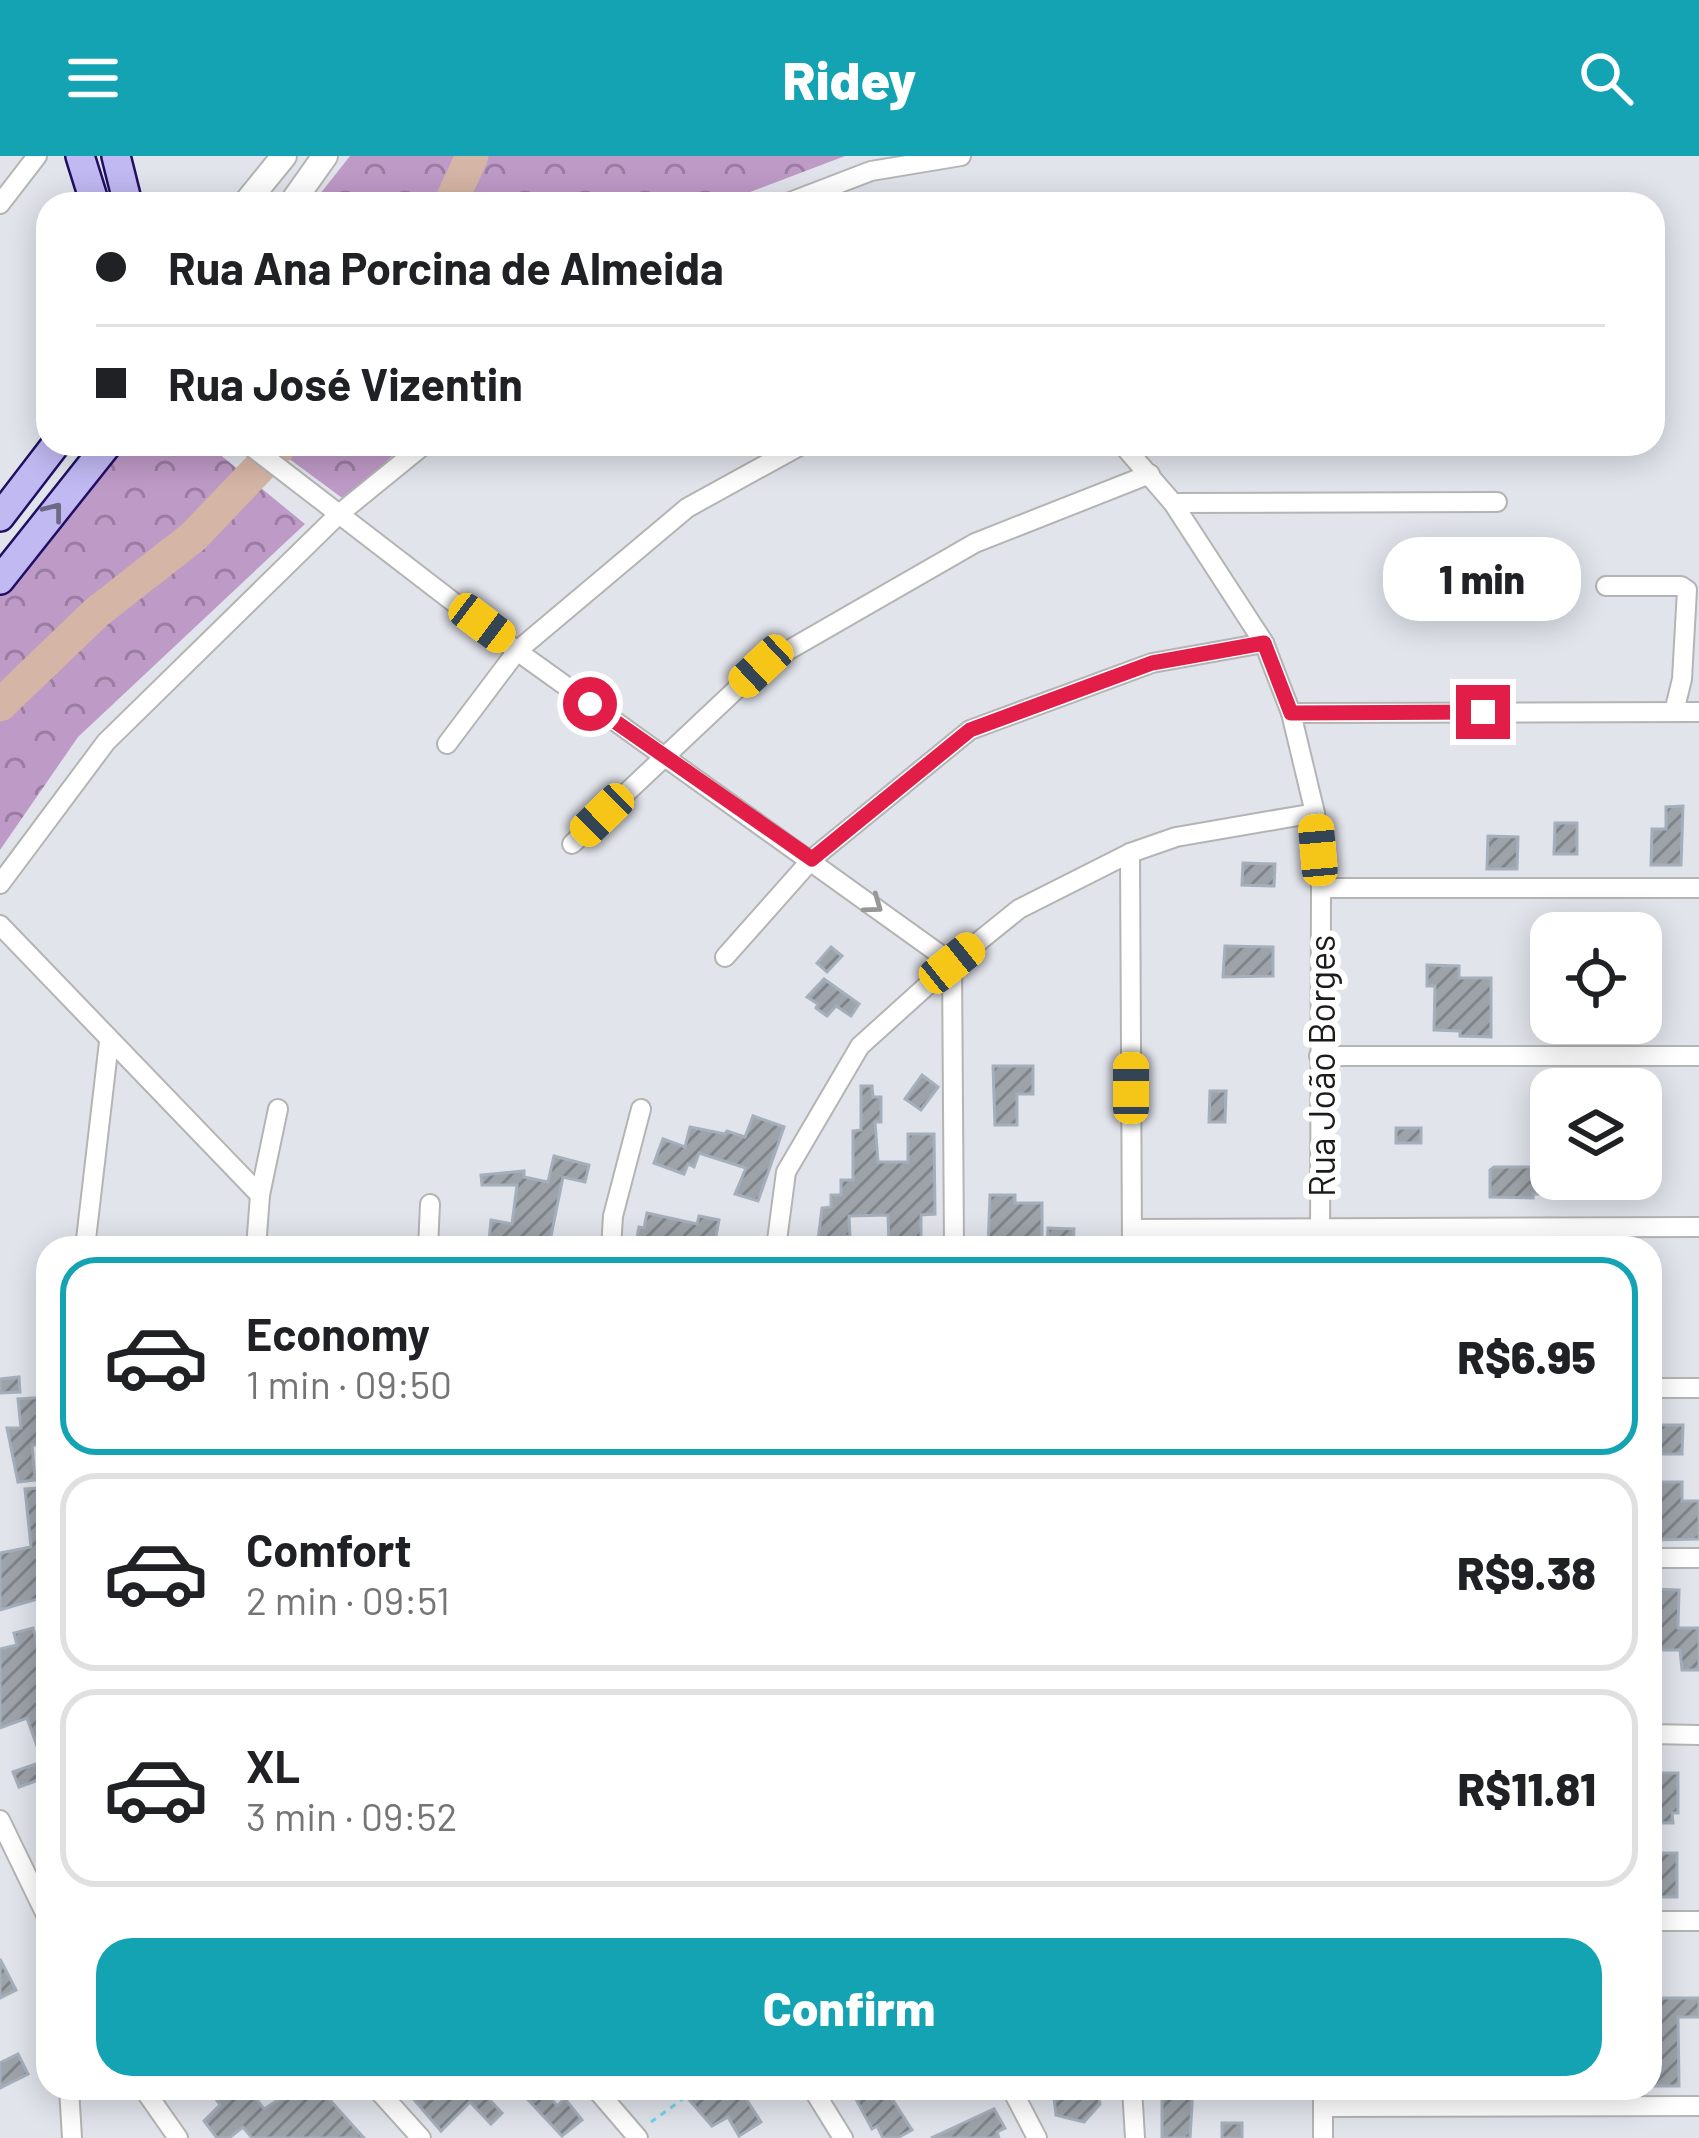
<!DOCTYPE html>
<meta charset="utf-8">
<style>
body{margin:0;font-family:Barlow,sans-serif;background:#f6f6f6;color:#202124;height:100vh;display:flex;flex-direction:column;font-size:45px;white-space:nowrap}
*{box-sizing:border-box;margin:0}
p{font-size:39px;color:#757577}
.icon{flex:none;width:66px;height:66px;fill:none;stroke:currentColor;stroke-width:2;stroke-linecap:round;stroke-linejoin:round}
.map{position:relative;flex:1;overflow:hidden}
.panel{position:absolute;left:36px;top:1080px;width:1626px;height:864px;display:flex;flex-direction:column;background:#fff;border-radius:36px;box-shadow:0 6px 30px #0003}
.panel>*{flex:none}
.banner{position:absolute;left:36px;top:36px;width:1629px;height:264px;border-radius:36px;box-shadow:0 6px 30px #0003;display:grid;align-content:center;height:264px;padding:0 60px;background:#fff}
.buttons{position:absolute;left:1530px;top:756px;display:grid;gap:24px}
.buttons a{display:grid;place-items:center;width:132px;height:132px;border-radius:24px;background:#fff;box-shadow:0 6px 30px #0003;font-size:60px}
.end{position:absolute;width:54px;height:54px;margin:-27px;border:15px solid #e11d48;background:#fff;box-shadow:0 0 0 6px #fff}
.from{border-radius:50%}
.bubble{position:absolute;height:84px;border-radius:36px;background:#fff;box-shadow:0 6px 30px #0003;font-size:39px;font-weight:800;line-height:84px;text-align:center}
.car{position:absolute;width:36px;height:72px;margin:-36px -18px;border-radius:15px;box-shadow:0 0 9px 3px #0007;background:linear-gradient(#f5c518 24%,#345 0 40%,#f5c518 0 76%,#345 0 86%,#f5c518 0)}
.banner b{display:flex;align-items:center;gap:42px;height:114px;font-size:45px}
.banner b+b{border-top:3px solid #e0e0e0}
.banner i{width:30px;height:30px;background:#202124}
ul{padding:21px 0 0;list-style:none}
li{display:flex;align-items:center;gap:36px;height:198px;margin:0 24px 18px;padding:0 36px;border:6px solid #e0e0e0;border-radius:36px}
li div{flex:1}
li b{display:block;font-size:45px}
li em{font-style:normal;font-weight:800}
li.selected{border-color:#14a3b2}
li>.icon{width:108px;height:108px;stroke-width:1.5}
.primary-button{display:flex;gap:24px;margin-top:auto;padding:24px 60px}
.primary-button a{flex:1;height:138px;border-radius:36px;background:#14a3b2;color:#fff;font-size:48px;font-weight:800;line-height:138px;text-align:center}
header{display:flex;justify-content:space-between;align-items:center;height:156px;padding:0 60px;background:#14a3b2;color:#fff;font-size:54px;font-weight:800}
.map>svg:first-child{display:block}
.forest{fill:url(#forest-crowns)}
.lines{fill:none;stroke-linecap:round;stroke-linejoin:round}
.river{stroke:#d5b5a5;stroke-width:33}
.building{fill:url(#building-hatch);stroke:#a5afbb;stroke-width:3}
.minor-casing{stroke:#b4b4b4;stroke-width:22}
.tertiary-casing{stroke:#b4b4b4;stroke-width:28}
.secondary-casing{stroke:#200f64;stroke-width:32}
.path{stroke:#73d3eb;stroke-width:3;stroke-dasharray:6 6;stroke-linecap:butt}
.minor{stroke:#fff;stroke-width:18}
.tertiary{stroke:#fff;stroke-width:24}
.secondary{stroke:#c1b9f2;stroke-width:27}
.oneway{stroke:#6e6a86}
.oneway2{stroke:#989898}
.route{stroke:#e11d48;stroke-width:15}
.labels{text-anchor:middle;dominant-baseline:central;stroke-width:12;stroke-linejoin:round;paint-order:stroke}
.street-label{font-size:36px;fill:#1b1b1b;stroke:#fff}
</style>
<header><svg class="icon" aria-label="menu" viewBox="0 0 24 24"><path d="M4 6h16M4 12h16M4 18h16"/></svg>Ridey<svg class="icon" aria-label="search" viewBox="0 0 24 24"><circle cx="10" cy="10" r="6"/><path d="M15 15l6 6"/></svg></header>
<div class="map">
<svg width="1699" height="1982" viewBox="0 0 1699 1982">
<defs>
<pattern id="forest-crowns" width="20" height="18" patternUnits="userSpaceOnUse" patternTransform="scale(3)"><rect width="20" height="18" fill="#be9ac7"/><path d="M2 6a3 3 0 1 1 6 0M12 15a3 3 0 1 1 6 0" fill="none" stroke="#9a7da1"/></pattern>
<pattern id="building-hatch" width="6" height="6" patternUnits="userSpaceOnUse" patternTransform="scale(3)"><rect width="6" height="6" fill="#9da3a9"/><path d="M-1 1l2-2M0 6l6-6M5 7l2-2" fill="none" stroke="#7f8489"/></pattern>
</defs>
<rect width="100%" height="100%" fill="#e1e4eb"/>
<g class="forest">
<path d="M 350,0 L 845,0 L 719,48 L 312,48 Z"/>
<path d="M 117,288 L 207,288 L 305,368 L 78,581 L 0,694 L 0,430 Z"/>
<path d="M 269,288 L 405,288 L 345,344 Z"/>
</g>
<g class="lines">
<g class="river">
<path d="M 454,48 L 453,41 L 472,0"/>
<path d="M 0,549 L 97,456 L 193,381 L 282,288"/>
</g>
</g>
<g class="building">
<path d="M 1683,650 L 1681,709 L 1651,709 L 1652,673 L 1666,673 L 1666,651 Z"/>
<path d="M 1555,667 L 1577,667 L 1577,698 L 1554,698 Z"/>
<path d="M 1488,680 L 1518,681 L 1517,713 L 1487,713 Z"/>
<path d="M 1243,707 L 1275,708 L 1274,730 L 1242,729 Z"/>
<path d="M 1225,790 L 1273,791 L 1273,820 L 1223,821 Z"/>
<path d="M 831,791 L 842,800 L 827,816 L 817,807 Z"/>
<path d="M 1427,809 L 1459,810 L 1459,822 L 1491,822 L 1491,881 L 1460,880 L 1460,875 L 1434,874 L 1435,830 L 1427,830 Z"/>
<path d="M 824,823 L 859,848 L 851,860 L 836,850 L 827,860 L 816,852 L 818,848 L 807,841 Z"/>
<path d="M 993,910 L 1033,910 L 1033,938 L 1017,938 L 1017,969 L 995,969 Z"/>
<path d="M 922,919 L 938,931 L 921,954 L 905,943 Z"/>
<path d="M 861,930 L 872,930 L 873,941 L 881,941 L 881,966 L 875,966 L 878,1006 L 908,1006 L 908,978 L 934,978 L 935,1058 L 921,1059 L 921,1086 L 889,1087 L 888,1059 L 849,1060 L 850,1080 L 818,1084 L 822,1052 L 831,1051 L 831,1039 L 841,1039 L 841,1024 L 853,1024 L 853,975 L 861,974 Z"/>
<path d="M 1210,935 L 1226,935 L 1225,966 L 1209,966 Z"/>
<path d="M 753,960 L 784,971 L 758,1045 L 735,1038 L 746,1012 L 699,997 L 694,1011 L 688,1008 L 684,1018 L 654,1007 L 663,983 L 685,991 L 690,971 L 725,978 L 727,975 L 745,981 Z"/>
<rect x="1396" y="972" width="25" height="15"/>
<path d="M 554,1000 L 589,1009 L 585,1026 L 563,1021 L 549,1090 L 489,1085 L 491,1064 L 512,1068 L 517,1029 L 482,1029 L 481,1019 L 524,1015 L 524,1021 L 548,1026 Z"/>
<path d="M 1494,1011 L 1533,1011 L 1533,1021 L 1539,1021 L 1539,1038 L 1533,1038 L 1533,1042 L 1490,1041 L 1490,1014 Z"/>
<path d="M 1594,1023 L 1628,1027 L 1628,1039 L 1581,1040 L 1581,1026 L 1594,1026 Z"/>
<path d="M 990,1039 L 1015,1039 L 1015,1047 L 1042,1047 L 1042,1085 L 1017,1086 L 1017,1092 L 988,1092 Z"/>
<path d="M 647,1057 L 697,1068 L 699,1060 L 719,1064 L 714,1091 L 635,1092 L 639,1071 L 644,1072 Z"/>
<path d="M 1048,1072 L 1074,1073 L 1073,1092 L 1047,1092 Z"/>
<path d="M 19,1221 L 20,1236 L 0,1237 L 0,1223 Z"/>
<path d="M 47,1241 L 47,1289 L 32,1289 L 35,1324 L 18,1326 L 7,1272 L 21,1272 L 18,1243 Z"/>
<path d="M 1656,1269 L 1683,1269 L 1682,1298 L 1655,1298 Z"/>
<path d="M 1650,1326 L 1682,1326 L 1682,1345 L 1699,1345 L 1699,1383 L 1650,1384 Z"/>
<path d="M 39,1332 L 45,1366 L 48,1366 L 48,1417 L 44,1418 L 48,1440 L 0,1454 L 0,1397 L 31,1391 L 25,1333 Z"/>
<path d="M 1651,1433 L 1679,1434 L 1678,1472 L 1699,1472 L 1699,1514 L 1682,1514 L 1680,1494 L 1651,1494 Z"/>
<path d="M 33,1472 L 45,1513 L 48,1512 L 46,1615 L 27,1562 L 0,1572 L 0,1493 L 17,1489 L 14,1477 Z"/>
<path d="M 36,1608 L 41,1623 L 19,1631 L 13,1616 Z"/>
<path d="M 1650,1617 L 1678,1617 L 1678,1657 L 1672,1657 L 1673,1667 L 1650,1667 Z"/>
<rect x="1656" y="1697" width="21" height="44"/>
<path d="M 0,1803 L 16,1834 L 0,1842 Z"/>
<path d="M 1650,1842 L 1699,1842 L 1699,1861 L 1678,1861 L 1679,1930 L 1650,1930 L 1650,1894 L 1654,1894 Z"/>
<path d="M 18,1898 L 28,1918 L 0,1932 L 0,1907 Z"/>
<path d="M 208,1932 L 248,1932 L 264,1953 L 297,1932 L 319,1932 L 364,1982 L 252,1982 L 243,1971 L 229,1982 L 217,1982 L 204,1965 L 220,1949 Z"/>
<path d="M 404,1932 L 484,1932 L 481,1935 L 502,1957 L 491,1968 L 470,1946 L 441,1975 Z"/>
<path d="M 517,1932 L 543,1932 L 557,1950 L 565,1943 L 582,1964 L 562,1980 Z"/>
<path d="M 679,1932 L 739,1932 L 761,1966 L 739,1980 L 728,1961 L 712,1970 Z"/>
<path d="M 850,1932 L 866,1932 L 869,1940 L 885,1932 L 912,1974 L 897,1982 L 883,1982 L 877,1970 L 872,1973 Z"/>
<path d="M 1053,1932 L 1097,1932 L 1100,1948 L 1084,1966 L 1056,1959 Z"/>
<path d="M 1162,1932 L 1193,1932 L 1190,1982 L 1162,1982 Z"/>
<path d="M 994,1953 L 1005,1972 L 997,1976 L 999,1982 L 931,1982 Z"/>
<rect x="1222" y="1967" width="20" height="15"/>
</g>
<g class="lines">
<defs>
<g id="minor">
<path d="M 0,48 L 37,0"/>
<path d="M 785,48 L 871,15 L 961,0"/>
<path d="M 248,288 L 517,495 L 952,807"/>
<path d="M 1122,288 L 1173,347 L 1264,487 L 1291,557 L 1315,657 L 1321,732 L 1320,1092"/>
<path d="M 1173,347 L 1497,346"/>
<path d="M 1606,430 L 1681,430 L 1687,434 L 1682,523 L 1674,556"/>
<path d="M 1291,557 L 1699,556"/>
<path d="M 447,588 L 517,495 L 687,352 L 803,288"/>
<path d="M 572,688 L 761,510 L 975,387 L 1150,318"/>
<path d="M 1130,697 L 1132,1092"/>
<path d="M 0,728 L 106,586 L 339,358 L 425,288"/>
<path d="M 1321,732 L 1699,732"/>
<path d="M 0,769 L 260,1039"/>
<path d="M 725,801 L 812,703 L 970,574 L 1152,507 L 1264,487"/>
<path d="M 952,807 L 954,1092"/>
<path d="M 1319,900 L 1699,900"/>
<path d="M 1132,1073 L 1699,1071"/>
<path d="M 85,1092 L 109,886"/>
<path d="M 256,1092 L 260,1039 L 278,953"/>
<path d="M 428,1092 L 430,1048"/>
<path d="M 611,1092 L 613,1060 L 641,953"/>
<path d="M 776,1092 L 786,1016 L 860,890 L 952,807 L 1019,753 L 1130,697 L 1176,681 L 1315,657"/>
<path d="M 1650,1232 L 1699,1232"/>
<path d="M 1650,1402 L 1699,1402"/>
<path d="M 1650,1578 L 1699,1579"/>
<path d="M 0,1664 L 48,1763"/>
<path d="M 1650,1765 L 1699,1765"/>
<path d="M 69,1932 L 72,1982"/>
<path d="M 143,1932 L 178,1982"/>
<path d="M 376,1932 L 421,1982"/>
<path d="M 595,1932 L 638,1982"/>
<path d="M 812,1932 L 843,1982"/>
<path d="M 1011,1932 L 1037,1982"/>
<path d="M 1132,1932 L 1135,1982"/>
<path d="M 1323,1932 L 1323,1982"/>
<path d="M 1323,1951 L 1699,1950"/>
</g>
<g id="tertiary">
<path d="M 245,48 L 284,0"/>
<path d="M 291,48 L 325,0"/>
</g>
<g id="secondary">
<path d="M 80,0 L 95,48"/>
<path d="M 116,0 L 128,48"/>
<path d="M 0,361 L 56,288"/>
<path d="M 0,424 L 108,288"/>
</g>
</defs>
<use href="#minor" class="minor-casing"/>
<use href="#tertiary" class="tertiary-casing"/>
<use href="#secondary" class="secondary-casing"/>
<path class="path" d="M 651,1966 L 698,1932"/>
<use href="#minor" class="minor"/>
<use href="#tertiary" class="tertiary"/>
<use href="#secondary" class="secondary"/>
</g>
<defs><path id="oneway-chevron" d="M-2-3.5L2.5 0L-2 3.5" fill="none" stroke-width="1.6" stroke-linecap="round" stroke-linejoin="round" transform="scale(3)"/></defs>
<use class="oneway" href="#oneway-chevron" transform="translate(54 355) rotate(-52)"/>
<use class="oneway2" href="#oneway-chevron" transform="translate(874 749) rotate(36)"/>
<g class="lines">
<path class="route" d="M 590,548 L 812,703 L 970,574 L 1152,507 L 1264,487 L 1291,557 L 1483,556"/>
</g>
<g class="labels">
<g class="street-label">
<text transform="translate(1320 910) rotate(-90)">Rua João Borges</text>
</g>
</g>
</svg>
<div class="buttons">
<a><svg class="icon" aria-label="locate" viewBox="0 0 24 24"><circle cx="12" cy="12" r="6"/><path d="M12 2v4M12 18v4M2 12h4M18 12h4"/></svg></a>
<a><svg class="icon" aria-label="layers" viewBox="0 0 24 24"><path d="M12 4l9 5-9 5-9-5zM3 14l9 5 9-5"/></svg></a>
</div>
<i class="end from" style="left:590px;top:548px"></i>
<i class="end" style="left:1483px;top:556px"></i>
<div class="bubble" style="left:1383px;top:381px;width:198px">1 min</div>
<i class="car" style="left:482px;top:467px;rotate:127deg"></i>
<i class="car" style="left:761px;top:510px;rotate:227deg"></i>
<i class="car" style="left:602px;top:659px;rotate:226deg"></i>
<i class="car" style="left:1318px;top:694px;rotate:355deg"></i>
<i class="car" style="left:952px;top:807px;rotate:51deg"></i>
<i class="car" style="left:1131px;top:932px;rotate:0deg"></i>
<div class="banner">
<b><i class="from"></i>Rua Ana Porcina de Almeida</b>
<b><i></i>Rua José Vizentin</b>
</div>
<section class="panel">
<ul>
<li class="selected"><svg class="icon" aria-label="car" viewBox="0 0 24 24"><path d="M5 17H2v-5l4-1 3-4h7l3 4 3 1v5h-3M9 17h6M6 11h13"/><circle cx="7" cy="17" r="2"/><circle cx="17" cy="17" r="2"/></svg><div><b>Economy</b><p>1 min · 09:50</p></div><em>R$6.95</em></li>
<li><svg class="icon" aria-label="car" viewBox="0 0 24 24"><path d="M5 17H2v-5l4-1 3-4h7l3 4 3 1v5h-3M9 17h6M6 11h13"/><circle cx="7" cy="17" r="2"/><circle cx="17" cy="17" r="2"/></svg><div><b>Comfort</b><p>2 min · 09:51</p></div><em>R$9.38</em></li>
<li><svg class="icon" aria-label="car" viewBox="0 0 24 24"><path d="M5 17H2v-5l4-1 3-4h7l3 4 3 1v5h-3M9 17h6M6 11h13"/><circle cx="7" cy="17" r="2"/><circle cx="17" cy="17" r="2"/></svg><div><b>XL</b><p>3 min · 09:52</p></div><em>R$11.81</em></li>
</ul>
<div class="primary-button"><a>Confirm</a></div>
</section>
</div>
